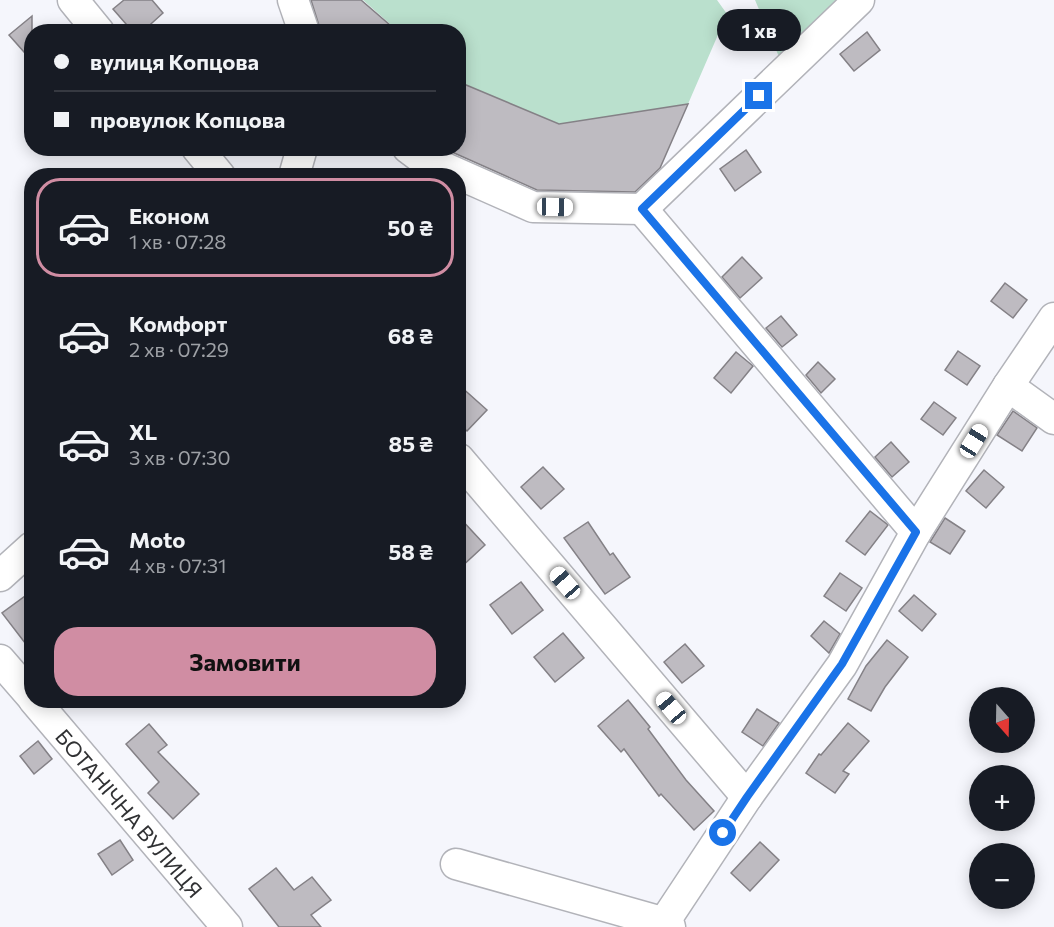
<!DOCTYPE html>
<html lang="uk">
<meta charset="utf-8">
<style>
body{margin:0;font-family:Commissioner,sans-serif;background:#20242c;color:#f1f3f6;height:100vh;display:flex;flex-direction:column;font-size:22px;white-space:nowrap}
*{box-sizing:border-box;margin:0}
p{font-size:20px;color:#9ea1a6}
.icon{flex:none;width:33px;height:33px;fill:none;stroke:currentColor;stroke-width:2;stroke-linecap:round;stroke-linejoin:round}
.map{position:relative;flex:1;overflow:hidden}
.details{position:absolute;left:24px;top:168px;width:442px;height:540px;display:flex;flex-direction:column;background:#171b24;border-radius:24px;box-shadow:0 3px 15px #0003}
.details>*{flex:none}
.guide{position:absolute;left:24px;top:24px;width:442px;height:132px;border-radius:24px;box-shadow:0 3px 15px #0003;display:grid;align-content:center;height:132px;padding:0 30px;background:#171b24}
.needle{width:39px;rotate:160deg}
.controls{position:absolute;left:969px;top:687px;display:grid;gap:12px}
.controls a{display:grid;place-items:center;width:66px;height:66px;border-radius:50%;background:#171b24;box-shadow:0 3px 15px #0003;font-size:30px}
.end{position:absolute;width:27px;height:27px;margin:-14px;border:8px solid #1a73e8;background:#fff;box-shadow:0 0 0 3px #fff}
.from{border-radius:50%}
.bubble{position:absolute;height:42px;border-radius:21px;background:#171b24;box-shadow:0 3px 15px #0003;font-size:20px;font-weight:700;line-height:42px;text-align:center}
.car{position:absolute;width:18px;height:36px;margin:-18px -9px;border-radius:8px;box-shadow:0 0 4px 2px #0007;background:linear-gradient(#fff 24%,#345 0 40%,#fff 0 76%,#345 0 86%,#fff 0)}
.guide b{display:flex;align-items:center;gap:21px;height:57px;font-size:22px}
.guide b+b{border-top:2px solid #363941}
.guide i{width:15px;height:15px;background:#f1f3f6}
ul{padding:10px 0 0;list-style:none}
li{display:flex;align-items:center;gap:18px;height:99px;margin:0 12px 9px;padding:0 18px;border:3px solid transparent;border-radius:24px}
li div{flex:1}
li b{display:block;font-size:22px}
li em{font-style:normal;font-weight:700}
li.active{border-color:#d08da3}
li>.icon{width:54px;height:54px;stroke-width:1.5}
.action{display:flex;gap:12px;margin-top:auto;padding:12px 30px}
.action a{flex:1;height:69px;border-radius:24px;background:#d08da3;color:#111;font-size:24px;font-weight:700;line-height:69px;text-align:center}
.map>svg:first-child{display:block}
.green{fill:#bae0cd}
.building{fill:#bebbc1;stroke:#848186;stroke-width:1.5}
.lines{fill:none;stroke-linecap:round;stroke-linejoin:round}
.minor-casing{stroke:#b2b3b9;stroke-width:33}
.minor{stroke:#fff;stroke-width:30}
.route{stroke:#1a73e8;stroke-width:8}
.labels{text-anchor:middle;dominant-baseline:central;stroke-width:4.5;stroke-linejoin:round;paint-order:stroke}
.street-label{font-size:21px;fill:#303133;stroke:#fff}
</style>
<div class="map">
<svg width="1054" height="927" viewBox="0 0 1054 927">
<rect width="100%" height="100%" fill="#f5f6fc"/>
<g class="green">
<path d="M 363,0 L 717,0 L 727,14 L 688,104 L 559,124 L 459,82 L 459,32 L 398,31 Z"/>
<path d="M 755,0 L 859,0 L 785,71 Z"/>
</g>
<g class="building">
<path d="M 124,0 L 152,0 L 163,13 L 142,32 L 133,32 L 113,9 Z"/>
<path d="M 311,0 L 361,0 L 398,32 L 321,32 Z"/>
<path d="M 32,16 L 32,61 L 9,35 Z"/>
<path d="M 867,32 L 880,50 L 854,71 L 840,54 Z"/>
<path d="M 459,82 L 559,124 L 688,104 L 660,168 L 635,192 L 537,190 L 443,148 L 459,148 Z"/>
<path d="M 746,150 L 761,172 L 735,191 L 720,169 Z"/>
<path d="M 742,257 L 762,278 L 740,298 L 722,277 Z"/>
<path d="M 1005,283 L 1027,300 L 1013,318 L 991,301 Z"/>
<path d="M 781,316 L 797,335 L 782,347 L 766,328 Z"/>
<path d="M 958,351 L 980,366 L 967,385 L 945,370 Z"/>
<path d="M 736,352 L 753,366 L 731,393 L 714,378 Z"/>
<path d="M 818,362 L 835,379 L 821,393 L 806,375 Z"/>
<path d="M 459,385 L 487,410 L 467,431 L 459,424 Z"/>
<path d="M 934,402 L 956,418 L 943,435 L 921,419 Z"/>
<path d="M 1013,411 L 1037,428 L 1022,451 L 997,435 Z"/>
<path d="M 891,442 L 909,462 L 892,477 L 875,457 Z"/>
<path d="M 543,467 L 564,489 L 541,509 L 521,487 Z"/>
<path d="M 984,470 L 1004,487 L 986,508 L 966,491 Z"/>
<path d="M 870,511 L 888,525 L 865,555 L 846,541 Z"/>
<path d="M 459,517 L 485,545 L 459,569 Z"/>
<path d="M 945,518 L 965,531 L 950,554 L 930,542 Z"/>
<path d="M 588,522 L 610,555 L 613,553 L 630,577 L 605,594 L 564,538 Z"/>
<path d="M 840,573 L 862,588 L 846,611 L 824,596 Z"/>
<path d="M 521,582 L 543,610 L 512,634 L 490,605 Z"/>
<path d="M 32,591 L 32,652 L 2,613 Z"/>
<path d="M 914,595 L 936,614 L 922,631 L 899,611 Z"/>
<path d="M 824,621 L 840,634 L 829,653 L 811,636 Z"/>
<path d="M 563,633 L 584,658 L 555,682 L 534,657 Z"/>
<path d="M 887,640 L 908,657 L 885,687 L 871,711 L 848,699 L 866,666 Z"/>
<path d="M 685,644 L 704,666 L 682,683 L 664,662 Z"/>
<path d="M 628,700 L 650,727 L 648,729 L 686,780 L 714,811 L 694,830 L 661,794 L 659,796 L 624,749 L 621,752 L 598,726 Z"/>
<path d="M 757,709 L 779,723 L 763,746 L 742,732 Z"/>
<path d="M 848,723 L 869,741 L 843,771 L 849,774 L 835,793 L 806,773 L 819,754 L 821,755 Z"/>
<path d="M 149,724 L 167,745 L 158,752 L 199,794 L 173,819 L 148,793 L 159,782 L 126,744 Z"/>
<path d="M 38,741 L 52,759 L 34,774 L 20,756 Z"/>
<path d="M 120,840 L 133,860 L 112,875 L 98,854 Z"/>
<path d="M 760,842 L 779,860 L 750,891 L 731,873 Z"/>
<path d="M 276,868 L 294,890 L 312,877 L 331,900 L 311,915 L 321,927 L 279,927 L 249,889 Z"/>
</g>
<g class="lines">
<defs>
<g id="minor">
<path d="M 73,0 L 99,32"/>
<path d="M 293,0 L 304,32"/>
<path d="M 197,148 L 220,176"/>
<path d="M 408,148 L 420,157 L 533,207 L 642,209"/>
<path d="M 294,176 L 302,148"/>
<path d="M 642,209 L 916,532"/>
<path d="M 642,209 L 859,0"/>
<path d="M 1008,386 L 1054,419"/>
<path d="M 459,459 L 747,797"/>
<path d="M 0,576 L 32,547"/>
<path d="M 0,660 L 32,697"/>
<path id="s1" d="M 34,700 L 227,927"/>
<path d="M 456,864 L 665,923 L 670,927"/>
<path d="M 661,927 L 747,797 L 842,665 L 916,532 L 1008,386 L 1054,318"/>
</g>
</defs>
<use href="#minor" class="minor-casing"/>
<use href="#minor" class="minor"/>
</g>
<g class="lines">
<path class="route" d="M 723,833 L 747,797 L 842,664 L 916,532 L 642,209 L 759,96"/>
</g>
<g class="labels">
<g class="street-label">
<text stroke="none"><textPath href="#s1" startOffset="148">БОТАНІЧНА ВУЛИЦЯ</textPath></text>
</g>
</g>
</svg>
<div class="controls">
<a><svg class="needle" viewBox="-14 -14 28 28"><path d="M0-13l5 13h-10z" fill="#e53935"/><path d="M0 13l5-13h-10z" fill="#9ea1a6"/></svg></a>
<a>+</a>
<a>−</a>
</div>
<i class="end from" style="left:723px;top:833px"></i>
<i class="end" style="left:759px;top:96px"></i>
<div class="bubble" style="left:717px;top:9px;width:84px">1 хв</div>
<i class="car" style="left:555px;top:207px;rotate:91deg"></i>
<i class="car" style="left:974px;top:441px;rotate:32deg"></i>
<i class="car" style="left:565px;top:583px;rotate:319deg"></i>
<i class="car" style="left:671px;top:708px;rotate:320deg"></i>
<div class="guide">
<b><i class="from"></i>вулиця Копцова</b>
<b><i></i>провулок Копцова</b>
</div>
<section class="details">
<ul>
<li class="active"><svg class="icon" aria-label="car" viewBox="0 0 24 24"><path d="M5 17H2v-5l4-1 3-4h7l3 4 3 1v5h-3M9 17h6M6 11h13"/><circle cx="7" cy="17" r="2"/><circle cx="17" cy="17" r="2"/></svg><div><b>Економ</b><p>1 хв · 07:28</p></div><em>50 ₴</em></li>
<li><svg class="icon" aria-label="car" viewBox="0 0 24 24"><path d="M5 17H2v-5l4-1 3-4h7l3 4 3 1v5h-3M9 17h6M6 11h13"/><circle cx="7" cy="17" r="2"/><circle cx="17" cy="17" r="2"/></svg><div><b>Комфорт</b><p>2 хв · 07:29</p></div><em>68 ₴</em></li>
<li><svg class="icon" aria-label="car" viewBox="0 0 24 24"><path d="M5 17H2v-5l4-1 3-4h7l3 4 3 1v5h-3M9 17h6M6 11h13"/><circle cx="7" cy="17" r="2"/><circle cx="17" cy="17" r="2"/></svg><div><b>XL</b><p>3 хв · 07:30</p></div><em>85 ₴</em></li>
<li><svg class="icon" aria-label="car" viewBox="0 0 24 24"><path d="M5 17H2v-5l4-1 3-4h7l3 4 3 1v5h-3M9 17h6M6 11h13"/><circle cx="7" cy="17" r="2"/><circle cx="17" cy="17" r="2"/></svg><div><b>Moto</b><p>4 хв · 07:31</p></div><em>58 ₴</em></li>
</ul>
<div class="action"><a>Замовити</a></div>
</section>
</div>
